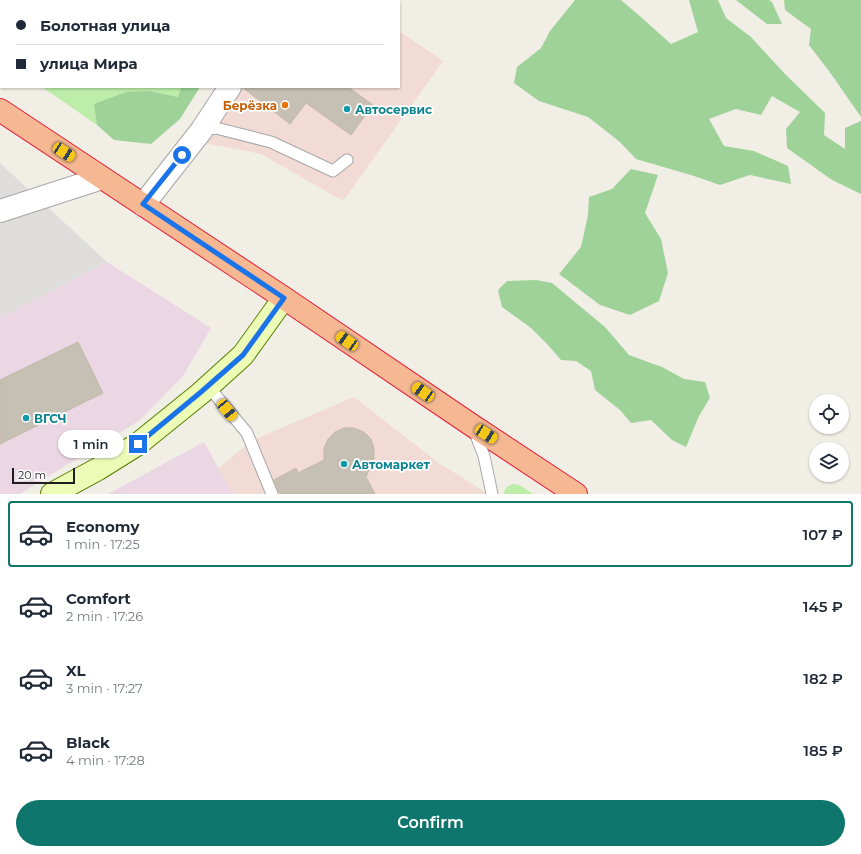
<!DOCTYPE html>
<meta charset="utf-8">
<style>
body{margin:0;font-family:Montserrat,sans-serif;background:#f2f2f3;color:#1f2937;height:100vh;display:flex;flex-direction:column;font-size:15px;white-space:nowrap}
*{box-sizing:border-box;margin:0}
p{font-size:13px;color:#747a83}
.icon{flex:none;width:22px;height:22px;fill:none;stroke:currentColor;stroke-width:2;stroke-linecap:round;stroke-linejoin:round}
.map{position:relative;height:494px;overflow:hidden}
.details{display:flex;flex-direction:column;background:#fff;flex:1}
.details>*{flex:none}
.top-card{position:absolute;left:0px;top:0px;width:400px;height:88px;box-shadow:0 1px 3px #0004;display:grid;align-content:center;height:88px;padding:0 16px;background:#fff}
.controls{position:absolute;left:809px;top:394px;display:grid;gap:8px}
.controls a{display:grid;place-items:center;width:40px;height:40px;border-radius:50%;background:#fff;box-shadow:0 1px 3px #0004;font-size:20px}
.scale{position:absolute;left:12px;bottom:10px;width:63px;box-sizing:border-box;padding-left:4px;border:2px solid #1f1f1f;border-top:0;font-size:11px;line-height:14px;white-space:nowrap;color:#1f1f1f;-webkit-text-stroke:3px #fff;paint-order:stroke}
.end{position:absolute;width:18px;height:18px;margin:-9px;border:5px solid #1a73e8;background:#fff;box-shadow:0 0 0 2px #fff}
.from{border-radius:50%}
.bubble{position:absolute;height:28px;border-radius:14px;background:#fff;box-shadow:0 1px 3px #0004;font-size:13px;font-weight:600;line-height:28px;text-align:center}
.car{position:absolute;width:12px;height:24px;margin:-12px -6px;border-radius:5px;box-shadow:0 0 3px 1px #0007;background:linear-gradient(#f5c518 24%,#345 0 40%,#f5c518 0 76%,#345 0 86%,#f5c518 0)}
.top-card b{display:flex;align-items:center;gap:14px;height:38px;font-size:15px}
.top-card b+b{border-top:1px solid #e0e1e3}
.top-card i{width:10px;height:10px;background:#1f2937}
ul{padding:7px 0 0;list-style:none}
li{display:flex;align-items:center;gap:12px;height:66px;margin:0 8px 6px;padding:0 8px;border:2px solid transparent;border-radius:4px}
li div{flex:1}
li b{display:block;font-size:15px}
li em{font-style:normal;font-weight:600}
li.selected{border-color:#0f766e}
li>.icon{width:36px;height:36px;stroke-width:1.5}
.primary-button{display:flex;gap:8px;margin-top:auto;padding:8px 16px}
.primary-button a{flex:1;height:46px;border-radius:24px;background:#0f766e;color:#fff;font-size:16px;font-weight:600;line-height:46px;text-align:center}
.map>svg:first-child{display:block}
.residential{fill:#dedddc}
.commercial{fill:#f2dbd4}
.industrial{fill:#ead7e3}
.grass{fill:#bdeda9}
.forest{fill:#9ed298}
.building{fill:#c6bfb4;stroke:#c3b9a7}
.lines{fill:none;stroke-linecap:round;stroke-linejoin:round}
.service-casing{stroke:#a6a6a6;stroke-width:13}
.minor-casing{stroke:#a6a6a6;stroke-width:24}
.secondary-casing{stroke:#587d00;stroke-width:24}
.trunk-casing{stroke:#e41d3b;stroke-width:24}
.service{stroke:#fff;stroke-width:11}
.minor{stroke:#fff;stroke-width:22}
.secondary{stroke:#ecfcb7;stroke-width:22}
.trunk{stroke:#f5b893;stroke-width:22}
.route{stroke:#1a73e8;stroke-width:5}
.food-dot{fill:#e8710a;stroke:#fff;stroke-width:1.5}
.culture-dot{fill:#0f9aa8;stroke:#fff;stroke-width:1.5}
.labels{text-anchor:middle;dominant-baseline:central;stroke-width:3.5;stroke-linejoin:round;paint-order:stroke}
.food-label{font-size:12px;font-weight:bold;fill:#c56008;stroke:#fff;text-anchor:end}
.culture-label{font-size:12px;font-weight:bold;fill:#0d838f;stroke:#fff;text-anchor:start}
</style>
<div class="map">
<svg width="861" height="494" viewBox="0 0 861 494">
<rect width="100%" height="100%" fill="#f1efe5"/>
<path class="residential" d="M 0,163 L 107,262 L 0,318 Z"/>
<g class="commercial">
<path d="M 399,31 L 443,61 L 343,201 L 261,154 L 199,142 L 233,87 L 399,87 Z"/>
<path d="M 354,397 L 436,461 L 488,494 L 233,494 L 219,468 L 251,441 Z"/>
</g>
<g class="industrial">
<path d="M 107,262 L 211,328 L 183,376 L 140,420 L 20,494 L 0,494 L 0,318 Z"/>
<path d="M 204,442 L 233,494 L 108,494 Z"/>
</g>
<g class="grass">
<path d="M 0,0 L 58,0 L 58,1 L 1,1 L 1,59 L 0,58 Z"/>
<path d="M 125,0 L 196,0 L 197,1 L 125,1 Z"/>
<path d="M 42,87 L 181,87 L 178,97 L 150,91 L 95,104 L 97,125 Z"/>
<path d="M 512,484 C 520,483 527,490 533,494 L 504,494 C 504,489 508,486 512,484 Z"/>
</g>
<g class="forest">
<rect x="58" y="0" width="67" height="1"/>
<path d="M 575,0 L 621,0 L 642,18 L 671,44 L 698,32 L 689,0 L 718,0 L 726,18 L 751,37 L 785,74 L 825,113 L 824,135 L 845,149 L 845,128 L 861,121 L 861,194 L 832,180 L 787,148 L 786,129 L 800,112 L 772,96 L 761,115 L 736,109 L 709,119 L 724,146 L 754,151 L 788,166 L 791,184 L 750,175 L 720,185 L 694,176 L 636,159 L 620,142 L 588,117 L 539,101 L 514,83 L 517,67 L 541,48 L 550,31 Z"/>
<path d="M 736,0 L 769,0 L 772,2 L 782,24 L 767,24 Z"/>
<path d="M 784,0 L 861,0 L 861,117 L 829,71 L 809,45 L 811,29 L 785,10 Z"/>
<path d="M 181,87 L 200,87 L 180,119 L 151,144 L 114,140 L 97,125 L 94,104 L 126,92 L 150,91 L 178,97 Z"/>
<path d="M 631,169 L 658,175 L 645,213 L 661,239 L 668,273 L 659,301 L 630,315 L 600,305 L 559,274 L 581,247 L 588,215 L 589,197 L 612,189 Z"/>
<path d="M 536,280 L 552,283 L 605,327 L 629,355 L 662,367 L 684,379 L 705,382 L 710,398 L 699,416 L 686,447 L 672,440 L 651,420 L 631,423 L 620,410 L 595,390 L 591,371 L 576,361 L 561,360 L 548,345 L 531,328 L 502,307 L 498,290 L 507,281 Z"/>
</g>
<g class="building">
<path d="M 242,87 L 348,87 L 373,105 L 351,135 L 306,103 L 290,124 Z"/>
<path d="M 78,342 L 103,393 L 0,444 L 0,380 Z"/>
<path d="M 344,428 L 354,428 L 364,432 L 371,439 L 374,449 L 374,459 L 366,477 L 375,494 L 280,494 L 274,480 L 296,468 L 298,473 L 324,460 L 324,448 L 328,439 L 335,432 Z"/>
</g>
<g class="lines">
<defs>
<g id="service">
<path d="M 202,130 L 216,128 L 271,142 L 333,171 L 347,160"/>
<path d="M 208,386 L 247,433 L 272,494"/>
<path d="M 474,430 L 484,456 L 492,494"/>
</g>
<g id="minor">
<path d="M 286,1 L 287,0"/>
<path d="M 143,205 L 201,131 L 230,87"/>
<path d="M 0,211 L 102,178"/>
</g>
<path id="secondary" d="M 52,494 L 98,469 L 138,444 L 201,393 L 243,355 L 284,298"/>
<path id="trunk" d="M 0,110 L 284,298 L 473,426 L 576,494"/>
</defs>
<use href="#service" class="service-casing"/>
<use href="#minor" class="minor-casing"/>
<use href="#secondary" class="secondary-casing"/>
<use href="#trunk" class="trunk-casing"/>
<use href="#service" class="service"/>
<use href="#minor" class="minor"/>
<use href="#secondary" class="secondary"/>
<use href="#trunk" class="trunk"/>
</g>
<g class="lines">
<path class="route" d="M 138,444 L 201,392 L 243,355 L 284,298 L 143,204 L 182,155"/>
</g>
<circle class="food-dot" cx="285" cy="105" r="4"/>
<g class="culture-dot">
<circle cx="347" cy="109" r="4"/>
<circle cx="26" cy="418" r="4"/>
<circle cx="344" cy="464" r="4"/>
</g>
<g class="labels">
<g class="food-label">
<text x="277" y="105">Берёзка</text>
</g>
<g class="culture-label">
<text x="355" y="109">Автосервис</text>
<text x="34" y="418">ВГСЧ</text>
<text x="352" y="464">Автомаркет</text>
</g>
</g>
</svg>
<div class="controls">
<a><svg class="icon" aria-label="locate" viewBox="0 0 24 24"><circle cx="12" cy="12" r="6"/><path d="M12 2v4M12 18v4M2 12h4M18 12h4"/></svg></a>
<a><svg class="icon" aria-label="layers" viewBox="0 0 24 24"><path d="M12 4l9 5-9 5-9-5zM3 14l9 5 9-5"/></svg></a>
</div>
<div class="scale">20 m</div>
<i class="end from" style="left:182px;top:155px"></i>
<i class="end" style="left:138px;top:444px"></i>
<div class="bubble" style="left:58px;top:430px;width:66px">1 min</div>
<i class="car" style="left:64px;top:152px;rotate:123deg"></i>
<i class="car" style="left:347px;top:341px;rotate:304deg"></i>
<i class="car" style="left:423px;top:392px;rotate:304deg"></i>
<i class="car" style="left:227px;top:410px;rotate:141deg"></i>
<i class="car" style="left:486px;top:434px;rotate:123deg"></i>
<div class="top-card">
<b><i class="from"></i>Болотная улица</b>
<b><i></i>улица Мира</b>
</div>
</div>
<section class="details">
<ul>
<li class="selected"><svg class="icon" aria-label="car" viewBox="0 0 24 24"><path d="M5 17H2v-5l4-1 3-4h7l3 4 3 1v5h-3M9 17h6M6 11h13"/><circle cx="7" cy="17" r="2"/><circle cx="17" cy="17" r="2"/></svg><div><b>Economy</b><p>1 min · 17:25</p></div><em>107 ₽</em></li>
<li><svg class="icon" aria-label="car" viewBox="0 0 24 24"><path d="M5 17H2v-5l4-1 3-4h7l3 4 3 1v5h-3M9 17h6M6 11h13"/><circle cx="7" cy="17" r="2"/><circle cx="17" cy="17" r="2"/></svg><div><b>Comfort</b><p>2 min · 17:26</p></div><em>145 ₽</em></li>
<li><svg class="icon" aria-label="car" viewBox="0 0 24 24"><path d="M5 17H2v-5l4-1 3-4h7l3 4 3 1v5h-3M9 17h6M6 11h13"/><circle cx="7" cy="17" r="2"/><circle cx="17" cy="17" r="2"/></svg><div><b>XL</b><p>3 min · 17:27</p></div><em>182 ₽</em></li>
<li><svg class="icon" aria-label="car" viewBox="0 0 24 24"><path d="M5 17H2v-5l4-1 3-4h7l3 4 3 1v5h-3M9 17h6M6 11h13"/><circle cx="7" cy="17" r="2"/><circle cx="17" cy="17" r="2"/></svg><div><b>Black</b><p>4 min · 17:28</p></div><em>185 ₽</em></li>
</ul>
<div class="primary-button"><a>Confirm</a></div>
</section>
